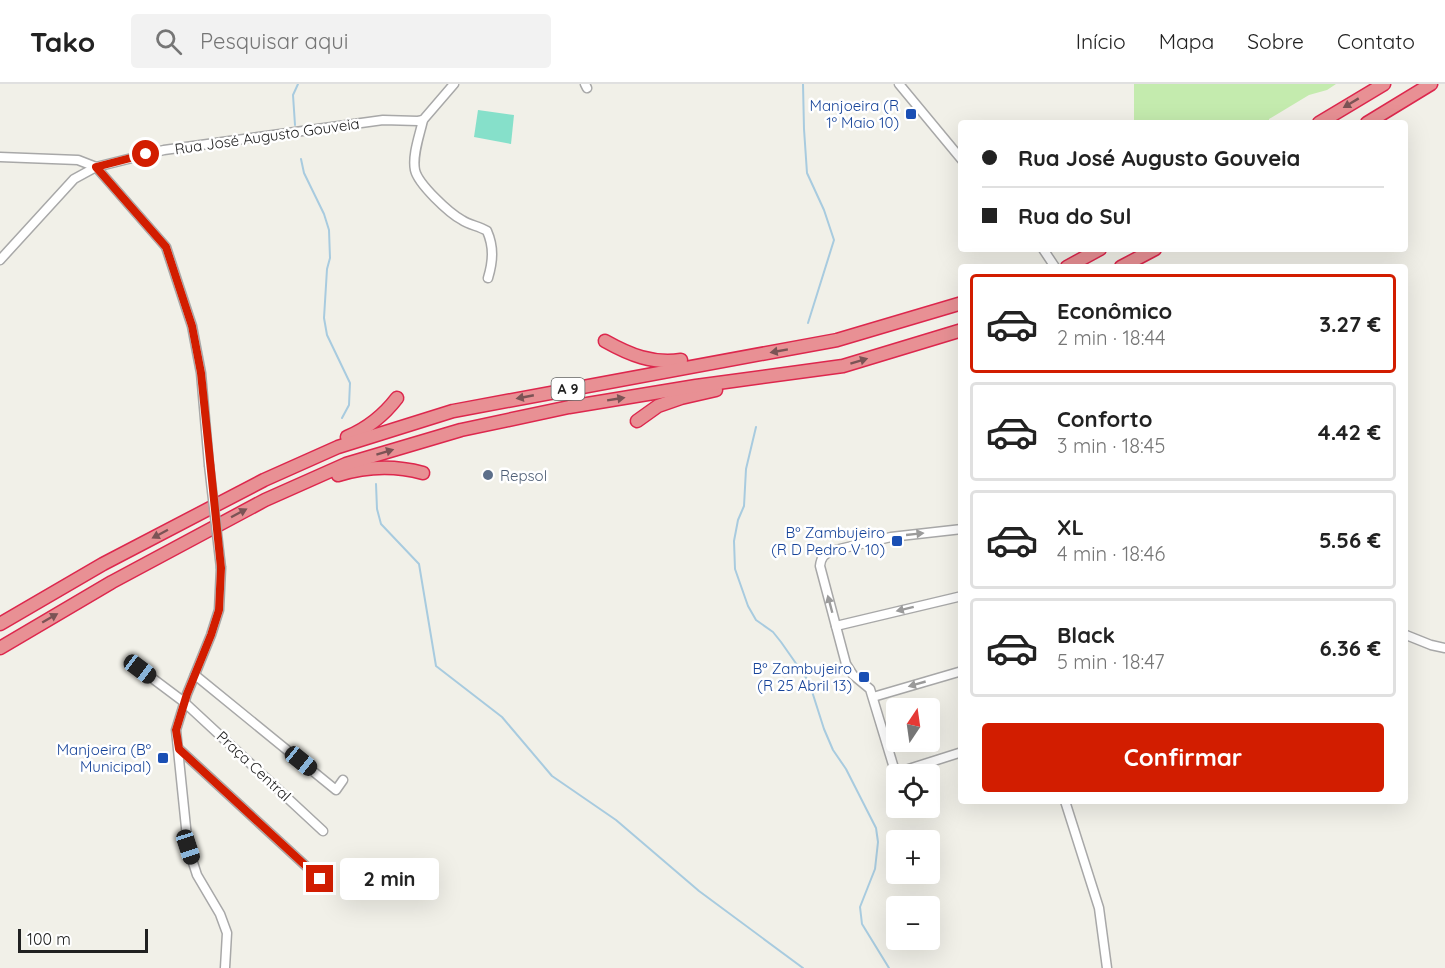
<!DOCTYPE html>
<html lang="pt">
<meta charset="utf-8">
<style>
body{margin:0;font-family:Quicksand,sans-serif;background:#f2f2f2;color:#222;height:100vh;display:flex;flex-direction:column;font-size:22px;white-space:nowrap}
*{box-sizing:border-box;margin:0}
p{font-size:20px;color:#767676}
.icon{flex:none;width:33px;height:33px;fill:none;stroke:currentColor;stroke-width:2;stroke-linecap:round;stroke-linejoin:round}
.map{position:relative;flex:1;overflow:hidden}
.details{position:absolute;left:958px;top:180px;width:450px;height:540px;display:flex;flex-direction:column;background:#fff;border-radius:6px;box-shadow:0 6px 24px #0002}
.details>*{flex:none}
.hud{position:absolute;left:958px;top:36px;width:450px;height:132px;border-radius:6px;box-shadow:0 6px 24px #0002;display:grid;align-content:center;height:132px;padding:0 24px;background:#fff}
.needle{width:39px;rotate:13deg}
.buttons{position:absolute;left:886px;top:614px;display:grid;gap:12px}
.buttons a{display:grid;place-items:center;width:54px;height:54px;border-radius:6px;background:#fff;box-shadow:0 6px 24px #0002;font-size:30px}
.scale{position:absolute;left:18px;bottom:15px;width:130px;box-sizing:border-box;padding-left:6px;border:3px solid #212121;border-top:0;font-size:16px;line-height:21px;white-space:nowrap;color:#212121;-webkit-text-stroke:4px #fff;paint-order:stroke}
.end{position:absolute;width:27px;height:27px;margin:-14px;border:8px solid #d21d00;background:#fff;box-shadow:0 0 0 3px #fff}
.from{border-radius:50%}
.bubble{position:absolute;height:42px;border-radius:6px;background:#fff;box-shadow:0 6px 24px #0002;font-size:20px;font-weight:800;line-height:42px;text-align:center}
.car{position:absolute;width:18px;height:36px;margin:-18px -9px;border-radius:8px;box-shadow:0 0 4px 2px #0007;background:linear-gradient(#222 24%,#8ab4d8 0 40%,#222 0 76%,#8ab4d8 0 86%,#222 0)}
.hud b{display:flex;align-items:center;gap:21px;height:57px;font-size:22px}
.hud b+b{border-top:2px solid #e0e0e0}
.hud i{width:15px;height:15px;background:#222}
ul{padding:10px 0 0;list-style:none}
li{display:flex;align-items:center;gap:18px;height:99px;margin:0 12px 9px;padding:0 12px;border:3px solid #e0e0e0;border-radius:6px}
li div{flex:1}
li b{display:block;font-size:22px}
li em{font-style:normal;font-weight:800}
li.active{border-color:#d21d00}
li>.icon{width:54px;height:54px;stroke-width:1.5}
.primary-button{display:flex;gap:12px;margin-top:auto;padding:12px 24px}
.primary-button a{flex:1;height:69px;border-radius:6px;background:#d21d00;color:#fff;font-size:24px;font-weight:800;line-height:69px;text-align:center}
header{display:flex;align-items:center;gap:36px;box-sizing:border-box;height:84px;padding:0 30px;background:#fff;border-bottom:2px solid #e0e0e0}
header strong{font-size:28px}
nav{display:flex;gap:33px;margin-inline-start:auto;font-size:21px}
.search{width:420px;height:54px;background:#f2f2f2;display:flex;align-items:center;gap:15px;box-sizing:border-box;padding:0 21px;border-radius:6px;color:#767676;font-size:22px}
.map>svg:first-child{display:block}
.grass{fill:#c4ebae}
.pitch{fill:#86e0ca}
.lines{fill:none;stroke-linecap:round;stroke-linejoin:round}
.stream{stroke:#a8cbdf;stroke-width:2}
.minor-casing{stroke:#a8a8a8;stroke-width:11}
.highway-casing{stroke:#dd274d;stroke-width:15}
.minor{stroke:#fff;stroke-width:8}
.highway{stroke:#e89094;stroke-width:12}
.minor-bridge-casing{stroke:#a8a8a8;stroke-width:11;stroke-linecap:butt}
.minor-bridge{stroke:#fff;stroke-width:8}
.oneway{fill:#7b5355}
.oneway2{fill:#9b9b9b}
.route{stroke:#d21d00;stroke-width:8}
.transit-dot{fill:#1a4fb4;stroke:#fff;stroke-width:2}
.service-dot{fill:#5c6f8a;stroke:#fff;stroke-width:2}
.labels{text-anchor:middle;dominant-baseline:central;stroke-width:5;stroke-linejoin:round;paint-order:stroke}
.shield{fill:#fff;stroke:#646464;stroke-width:1.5}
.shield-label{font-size:14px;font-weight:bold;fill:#212121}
.transit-label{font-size:15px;fill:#164399;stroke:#fff;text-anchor:end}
.street-label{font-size:15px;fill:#212121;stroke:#fff}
.service-label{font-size:15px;fill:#4e5e75;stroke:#fff;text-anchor:start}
</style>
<header>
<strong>Tako</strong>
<div class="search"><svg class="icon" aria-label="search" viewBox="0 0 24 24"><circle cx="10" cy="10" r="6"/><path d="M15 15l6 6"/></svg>Pesquisar aqui</div>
<nav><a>Início</a><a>Mapa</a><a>Sobre</a><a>Contato</a></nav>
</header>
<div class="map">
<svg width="1445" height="884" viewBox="0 0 1445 884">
<rect width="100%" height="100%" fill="#f1f0e8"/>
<path class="grass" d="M 1134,0 L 1336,0 L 1327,6 L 1309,11 L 1269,35 L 1269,39 L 1134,39 Z"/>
<path class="pitch" d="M 478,26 L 514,31 L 511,60 L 474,53 Z"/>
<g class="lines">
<g class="stream">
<path d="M 803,0 L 804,45 L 807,89 L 824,126 L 834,156 L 808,239"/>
<path d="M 295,41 L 293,11 L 298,0"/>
<path d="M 301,75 L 304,89 L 324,130 L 329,146 L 330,174 L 327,185 L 324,234 L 327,251 L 350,299 L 349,321 L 342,334"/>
<path d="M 756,343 L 746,385 L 744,422 L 738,436 L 734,457 L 735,485 L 748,522 L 756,536 L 773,548 L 781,558 L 809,598 L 824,645 L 833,666 L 846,685 L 876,744 L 878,758 L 875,785 L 860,823 L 862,840 L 889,884"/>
<path d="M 376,400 L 377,425 L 381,440 L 419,480 L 436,582 L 502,633 L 552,692 L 616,736 L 699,807 L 803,884"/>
</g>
<defs>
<g id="minor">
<path d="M 585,0 L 587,4"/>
<path d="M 899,0 L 962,76"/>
<path d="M 423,36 C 420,50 412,71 415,86 C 418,100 449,129 462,136 C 469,141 479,142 487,147 C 494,163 493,177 488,194"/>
<path d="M 0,73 L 78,76 L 96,83 L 166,163 L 192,242 L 201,289 L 209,381"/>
<path d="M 1043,165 L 1055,183"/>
<path d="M 0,176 L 74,95 L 96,83 L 164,66 L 383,36 L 418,37 L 423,36 L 454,0"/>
<path d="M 221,484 L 219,526 L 211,551 L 187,610 L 176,646 L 188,763 L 197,791 L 220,830 L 227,849 L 225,884"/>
<path d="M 836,542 L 962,512"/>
<path d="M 1406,551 L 1431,561 L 1445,564"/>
<path d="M 140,585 L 184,618 L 323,747"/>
<path d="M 195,591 L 336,706 L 343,696"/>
<path d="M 873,613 L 962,587"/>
<path d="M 179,665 L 320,795"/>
<path d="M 896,689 L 962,668"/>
<path d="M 897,694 L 870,605 L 853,591 L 846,580 L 820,482 C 821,473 824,471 831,467 L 891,453 L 962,445"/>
<path d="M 1065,717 L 1099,824 L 1107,884"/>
</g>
<g id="highway">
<path d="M 1319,39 L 1384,0"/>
<path d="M 1367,39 L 1431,0"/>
<path d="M 1067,183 L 1100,165"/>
<path d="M 1121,183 L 1155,165"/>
<path d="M 605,257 C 630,271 652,280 681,276"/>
<path d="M 637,337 L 658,322 L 681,314 L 716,306"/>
<path d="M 347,353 C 366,345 384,331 397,314"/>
<path d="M 338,391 C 367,382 394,381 423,389"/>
<path d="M 0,540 L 103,480 L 264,396 L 338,363 L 453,327 L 837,256 L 962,219"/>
<path d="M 0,564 L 112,498 L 265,416 L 346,380 L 461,346 L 569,323 L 696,302 L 843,282 L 962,246"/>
</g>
</defs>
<use href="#minor" class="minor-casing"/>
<use href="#highway" class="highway-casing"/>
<use href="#minor" class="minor"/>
<use href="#highway" class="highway"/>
<defs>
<path id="minor-bridge" d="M 209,381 L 221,484"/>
</defs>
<use href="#minor-bridge" class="minor-bridge-casing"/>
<use href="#minor-bridge" class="minor-bridge"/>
</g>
<defs><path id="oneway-solid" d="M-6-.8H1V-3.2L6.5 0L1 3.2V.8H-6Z" transform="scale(1.5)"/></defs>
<g class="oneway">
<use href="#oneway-solid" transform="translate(1351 19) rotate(149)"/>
<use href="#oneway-solid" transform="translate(779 267) rotate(170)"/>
<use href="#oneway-solid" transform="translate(859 277) rotate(-17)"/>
<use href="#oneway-solid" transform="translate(525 313) rotate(169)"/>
<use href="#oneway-solid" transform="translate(616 315) rotate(-9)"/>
<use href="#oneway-solid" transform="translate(385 368) rotate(-17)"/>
<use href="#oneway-solid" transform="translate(239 429) rotate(-28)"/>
<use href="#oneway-solid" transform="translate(160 450) rotate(152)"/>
<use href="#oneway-solid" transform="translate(50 534) rotate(-30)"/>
</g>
<g class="oneway2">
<use href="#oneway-solid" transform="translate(915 450) rotate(-6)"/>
<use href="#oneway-solid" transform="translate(830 520) rotate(-105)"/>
<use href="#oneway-solid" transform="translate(905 525) rotate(166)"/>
<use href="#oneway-solid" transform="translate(917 600) rotate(164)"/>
</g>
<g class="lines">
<path class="route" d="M 146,70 L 96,83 L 166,163 L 192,242 L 201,289 L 221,484 L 219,526 L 211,551 L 187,610 L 176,646 L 179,665 L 320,795"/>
</g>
<g class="transit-dot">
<rect x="905" y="24" width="12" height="12" rx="3"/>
<rect x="891" y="451" width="12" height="12" rx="3"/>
<rect x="858" y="587" width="12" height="12" rx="3"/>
<rect x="157" y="668" width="12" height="12" rx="3"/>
</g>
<circle class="service-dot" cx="488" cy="391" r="6"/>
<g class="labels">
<rect class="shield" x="551.5" y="294" width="33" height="22" rx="4.5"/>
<g class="shield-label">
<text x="568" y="305">A 9</text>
</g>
<g class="transit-label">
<text x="899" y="21">Manjoeira (R<tspan x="899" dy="17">1º Maio 10)</tspan></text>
<text x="885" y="448">Bº Zambujeiro<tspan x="885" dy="17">(R D Pedro V 10)</tspan></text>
<text x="852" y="584">Bº Zambujeiro<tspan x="852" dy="17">(R 25 Abril 13)</tspan></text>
<text x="151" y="665">Manjoeira (Bº<tspan x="151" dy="17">Municipal)</tspan></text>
</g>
<g class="street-label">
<text transform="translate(267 52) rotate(-8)">Rua José Augusto Gouveia</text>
<text transform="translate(254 682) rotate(43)">Praça Central</text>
</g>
<g class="service-label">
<text x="500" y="391">Repsol</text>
</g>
</g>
</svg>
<div class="buttons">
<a><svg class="needle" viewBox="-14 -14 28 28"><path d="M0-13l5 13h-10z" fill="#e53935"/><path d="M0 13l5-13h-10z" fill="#767676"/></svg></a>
<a><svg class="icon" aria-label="locate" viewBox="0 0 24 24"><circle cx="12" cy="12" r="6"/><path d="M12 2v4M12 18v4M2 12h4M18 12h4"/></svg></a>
<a>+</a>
<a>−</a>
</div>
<div class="scale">100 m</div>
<i class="end from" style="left:146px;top:70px"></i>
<i class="end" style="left:320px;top:795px"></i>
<div class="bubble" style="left:340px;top:774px;width:99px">2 min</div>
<i class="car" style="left:140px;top:585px;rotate:127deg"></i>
<i class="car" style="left:301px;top:677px;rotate:129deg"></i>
<i class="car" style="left:188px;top:763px;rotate:162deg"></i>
<div class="hud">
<b><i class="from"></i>Rua José Augusto Gouveia</b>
<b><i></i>Rua do Sul</b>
</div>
<section class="details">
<ul>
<li class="active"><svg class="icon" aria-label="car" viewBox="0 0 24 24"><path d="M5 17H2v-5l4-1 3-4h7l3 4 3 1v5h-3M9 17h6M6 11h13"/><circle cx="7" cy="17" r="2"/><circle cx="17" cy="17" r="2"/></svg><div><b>Econômico</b><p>2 min · 18:44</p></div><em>3.27 €</em></li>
<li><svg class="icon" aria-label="car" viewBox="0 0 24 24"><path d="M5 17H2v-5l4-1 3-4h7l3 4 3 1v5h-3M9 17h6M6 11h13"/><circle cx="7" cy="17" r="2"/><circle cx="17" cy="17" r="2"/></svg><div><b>Conforto</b><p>3 min · 18:45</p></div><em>4.42 €</em></li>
<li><svg class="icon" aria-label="car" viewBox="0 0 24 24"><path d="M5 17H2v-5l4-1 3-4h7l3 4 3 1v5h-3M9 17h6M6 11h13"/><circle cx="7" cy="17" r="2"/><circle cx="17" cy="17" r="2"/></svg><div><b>XL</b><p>4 min · 18:46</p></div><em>5.56 €</em></li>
<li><svg class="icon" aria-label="car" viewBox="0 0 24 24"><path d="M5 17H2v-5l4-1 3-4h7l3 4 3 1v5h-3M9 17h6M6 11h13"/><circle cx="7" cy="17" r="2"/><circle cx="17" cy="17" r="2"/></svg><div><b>Black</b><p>5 min · 18:47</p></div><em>6.36 €</em></li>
</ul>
<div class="primary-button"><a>Confirmar</a></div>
</section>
</div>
